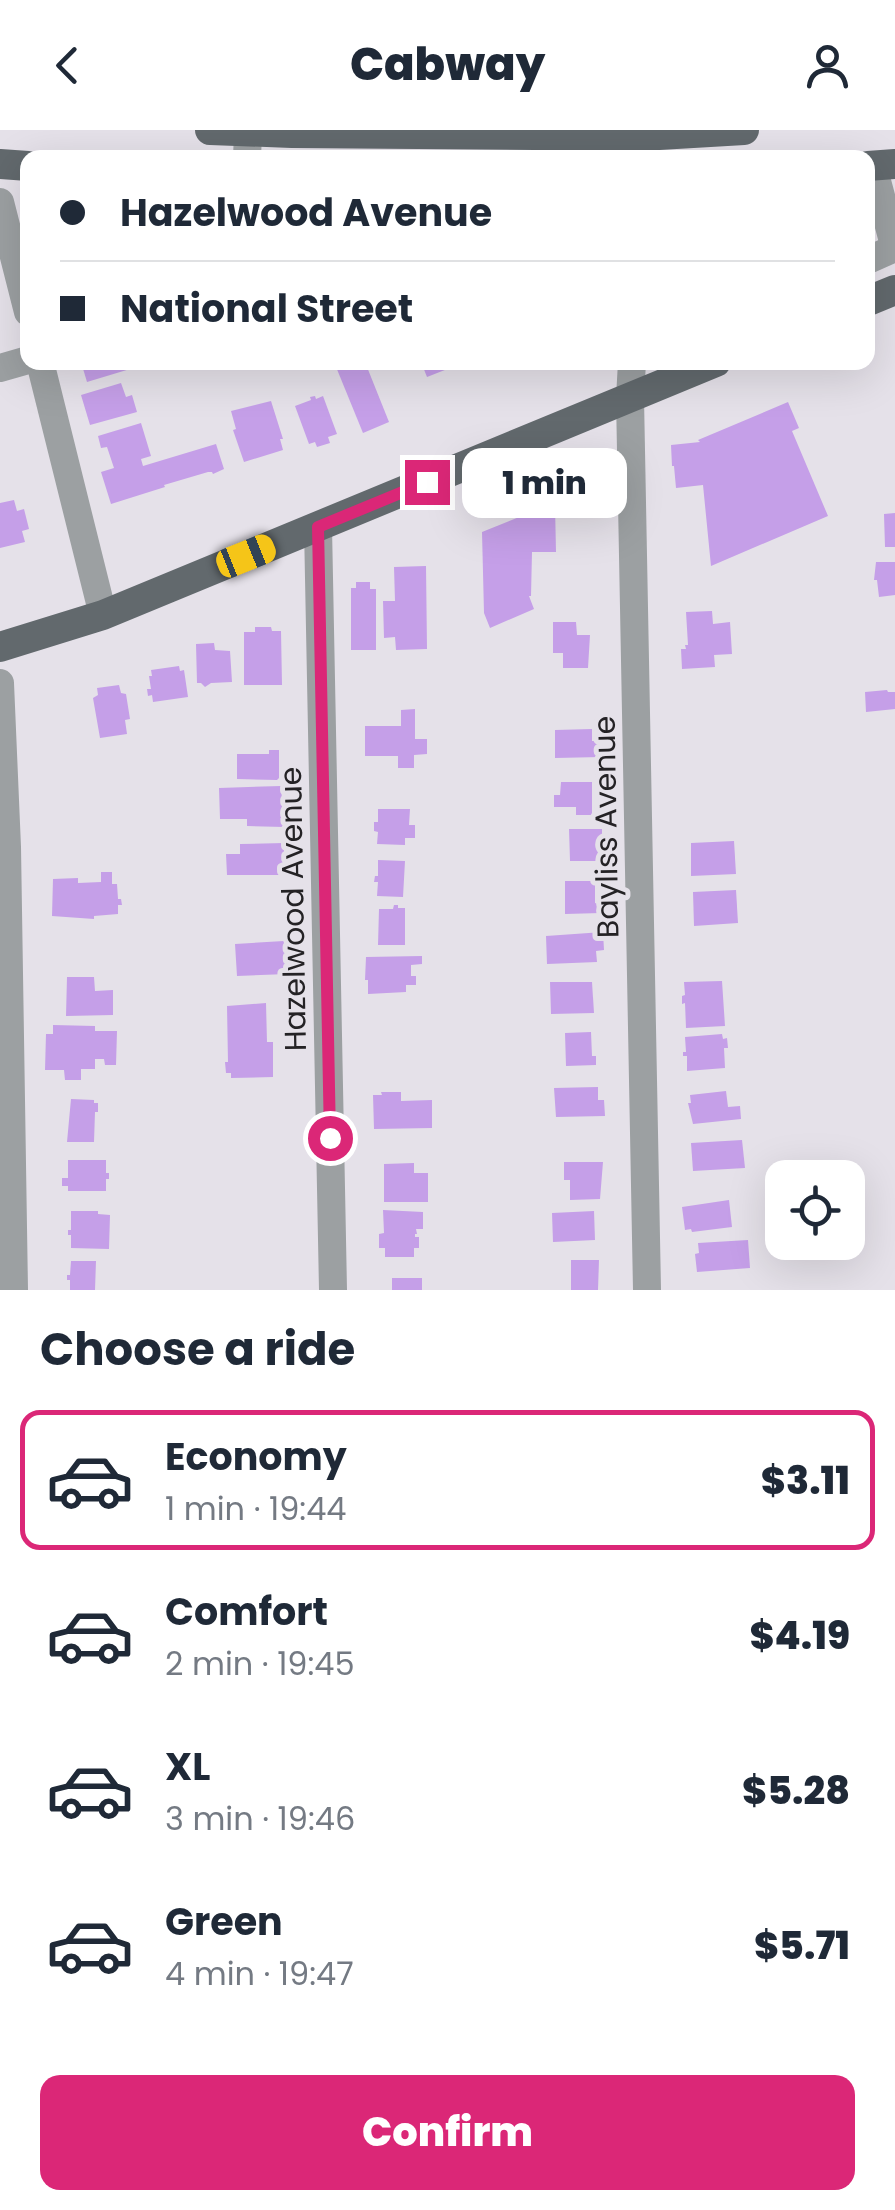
<!DOCTYPE html>
<meta charset="utf-8">
<style>
body{margin:0;font-family:Poppins,sans-serif;background:#f2f2f3;color:#1f2937;height:100vh;display:flex;flex-direction:column;font-size:38px;white-space:nowrap}
*{box-sizing:border-box;margin:0}
p{font-size:32px;color:#747a83}
.icon{flex:none;width:55px;height:55px;fill:none;stroke:currentColor;stroke-width:2;stroke-linecap:round;stroke-linejoin:round}
.map{position:relative;height:1160px;overflow:hidden}
.details{display:flex;flex-direction:column;background:#fff;flex:1}
.details>*{flex:none}
.top-card{position:absolute;left:20px;top:20px;width:855px;height:220px;border-radius:20px;box-shadow:0 10px 40px #0002;display:grid;align-content:center;height:220px;padding:0 40px;background:#fff}
.buttons{position:absolute;left:765px;top:1030px;display:grid;gap:20px}
.buttons a{display:grid;place-items:center;width:100px;height:100px;border-radius:20px;background:#fff;box-shadow:0 10px 40px #0002;font-size:50px}
.end{position:absolute;width:45px;height:45px;margin:-22px;border:12px solid #db2777;background:#fff;box-shadow:0 0 0 5px #fff}
.from{border-radius:50%}
.bubble{position:absolute;height:70px;border-radius:20px;background:#fff;box-shadow:0 10px 40px #0002;font-size:32px;font-weight:800;line-height:70px;text-align:center}
.car{position:absolute;width:30px;height:60px;margin:-30px -15px;border-radius:12px;box-shadow:0 0 8px 2px #0007;background:linear-gradient(#f5c518 24%,#345 0 40%,#f5c518 0 76%,#345 0 86%,#f5c518 0)}
.top-card b{display:flex;align-items:center;gap:35px;height:95px;font-size:38px}
.top-card b+b{border-top:2px solid #e0e1e3}
.top-card i{width:25px;height:25px;background:#1f2937}
ul{padding:0;list-style:none}
li{display:flex;align-items:center;gap:30px;height:140px;margin:0 20px 15px;padding:0 20px;border:5px solid transparent;border-radius:20px}
li div{flex:1}
li b{display:block;font-size:38px}
li em{font-style:normal;font-weight:800}
li.selected{border-color:#db2777}
li>.icon{width:90px;height:90px;stroke-width:1.5}
h2{padding:0 40px;font-size:45px;line-height:120px}
.button{display:flex;gap:20px;margin-top:auto;padding:20px 40px}
.button a{flex:1;height:115px;border-radius:20px;background:#db2777;color:#fff;font-size:40px;font-weight:800;line-height:115px;text-align:center}
header{display:flex;justify-content:space-between;align-items:center;height:130px;padding:0 40px;background:#fff;font-size:45px;font-weight:800}
.map>svg:first-child{display:block}
.building{fill:#c59fe8}
.lines{fill:none;stroke-linecap:round;stroke-linejoin:round}
.minor{stroke:#9ca0a2;stroke-width:28}
.major{stroke:#62696d;stroke-width:30}
.route{stroke:#db2777;stroke-width:12}
.labels{text-anchor:middle;dominant-baseline:central;stroke-width:10;stroke-linejoin:round;paint-order:stroke}
.street-label{font-size:30px;fill:#242225;stroke:#e5e1e9}
</style>
<header><svg class="icon" aria-label="back" viewBox="0 0 24 24"><path d="M15 5l-7 7 7 7"/></svg>Cabway<svg class="icon" aria-label="person" viewBox="0 0 24 24"><circle cx="12" cy="8" r="4"/><path d="M4 21q1-7 8-7t8 7"/></svg></header>
<div class="map">
<svg width="895" height="1160" viewBox="0 0 895 1160">
<rect width="100%" height="100%" fill="#e5e1e9"/>
<g class="building">
<path d="M 81,232 L 139,232 L 140,236 L 87,252 Z"/>
<path d="M 334,232 L 365,232 L 389,292 L 363,303 Z"/>
<path d="M 421,232 L 454,232 L 455,236 L 427,247 Z"/>
<path d="M 121,253 L 126,267 L 132,265 L 137,282 L 90,295 L 81,265 Z"/>
<path d="M 315,266 L 316,269 L 323,266 L 337,304 L 328,307 L 330,313 L 317,317 L 315,312 L 309,314 L 295,276 L 311,270 L 310,267 Z"/>
<path d="M 271,271 L 283,309 L 280,309 L 283,320 L 244,332 L 233,300 L 236,299 L 231,281 Z"/>
<path d="M 788,272 L 799,298 L 792,301 L 828,386 L 711,436 L 703,355 L 676,358 L 674,336 L 672,336 L 671,315 L 700,312 L 698,310 Z"/>
<path d="M 141,293 L 151,326 L 141,329 L 143,336 L 216,314 L 224,339 L 213,344 L 212,342 L 208,342 L 164,355 L 165,357 L 111,374 L 101,342 L 114,338 L 107,317 L 101,318 L 98,306 Z"/>
<path d="M 14,370 L 17,381 L 24,379 L 29,399 L 22,401 L 25,412 L 0,418 L 0,373 Z"/>
<path d="M 554,373 L 555,375 L 556,422 L 532,422 L 531,466 L 529,466 L 534,479 L 490,498 L 484,483 L 482,402 Z"/>
<path d="M 895,383 L 895,417 L 885,417 L 884,384 Z"/>
<path d="M 876,432 L 895,432 L 895,465 L 879,467 L 877,450 L 874,450 Z"/>
<path d="M 426,436 L 427,519 L 396,520 L 395,507 L 384,508 L 383,471 L 395,471 L 394,437 Z"/>
<path d="M 356,452 L 370,452 L 370,459 L 376,459 L 376,520 L 351,520 L 351,458 L 356,458 Z"/>
<path d="M 712,481 L 713,494 L 730,492 L 732,524 L 714,525 L 715,537 L 682,539 L 681,519 L 686,519 L 685,515 L 688,515 L 686,482 Z"/>
<path d="M 553,492 L 576,492 L 577,505 L 590,505 L 588,538 L 563,538 L 563,523 L 553,523 Z"/>
<path d="M 255,497 L 271,497 L 272,501 L 281,501 L 282,555 L 244,555 L 244,502 L 255,502 Z"/>
<path d="M 214,513 L 215,520 L 230,521 L 232,552 L 211,553 L 205,557 L 201,553 L 197,553 L 196,514 Z"/>
<path d="M 179,536 L 180,541 L 184,540 L 188,567 L 153,572 L 152,565 L 148,566 L 147,559 L 151,559 L 149,546 L 152,546 L 151,540 Z"/>
<path d="M 119,555 L 121,563 L 126,564 L 130,589 L 125,590 L 127,604 L 100,608 L 93,568 L 98,565 L 97,558 Z"/>
<path d="M 887,560 L 888,562 L 895,562 L 895,579 L 866,582 L 865,562 Z"/>
<path d="M 415,579 L 415,609 L 427,609 L 427,624 L 414,625 L 414,638 L 398,638 L 398,626 L 365,626 L 365,596 L 401,596 L 401,580 Z"/>
<path d="M 592,599 L 592,611 L 601,611 L 601,627 L 555,628 L 555,600 Z"/>
<path d="M 269,620 L 279,620 L 279,648 L 277,650 L 237,649 L 237,624 L 269,624 Z"/>
<path d="M 561,652 L 592,652 L 592,685 L 576,685 L 576,677 L 554,677 L 554,665 L 560,665 Z"/>
<path d="M 281,656 L 284,697 L 247,696 L 247,689 L 220,689 L 219,658 Z"/>
<path d="M 378,679 L 410,679 L 409,695 L 415,695 L 415,708 L 405,708 L 405,715 L 377,714 L 378,702 L 374,701 L 374,692 L 378,692 Z"/>
<path d="M 569,699 L 602,699 L 602,731 L 570,731 Z"/>
<path d="M 734,711 L 736,744 L 691,746 L 691,713 Z"/>
<path d="M 284,713 L 284,725 L 286,724 L 285,745 L 227,745 L 226,724 L 240,724 L 240,714 Z"/>
<path d="M 378,730 L 405,731 L 403,767 L 377,766 L 378,752 L 374,752 L 375,746 L 378,746 Z"/>
<path d="M 101,742 L 112,742 L 112,754 L 117,754 L 118,769 L 121,769 L 122,775 L 118,775 L 118,784 L 94,786 L 94,789 L 52,786 L 53,749 L 78,748 L 78,753 L 101,752 Z"/>
<path d="M 565,751 L 595,751 L 595,773 L 601,775 L 601,783 L 565,784 Z"/>
<path d="M 736,760 L 738,793 L 694,796 L 693,762 Z"/>
<path d="M 394,775 L 398,775 L 398,778 L 405,778 L 405,815 L 378,815 L 379,779 L 393,779 Z"/>
<path d="M 603,802 L 604,820 L 596,821 L 597,832 L 547,834 L 546,806 Z"/>
<path d="M 284,811 L 287,844 L 237,846 L 235,814 Z"/>
<path d="M 422,826 L 422,834 L 411,835 L 411,846 L 416,846 L 416,855 L 406,855 L 406,862 L 368,864 L 368,850 L 365,850 L 366,827 Z"/>
<path d="M 67,847 L 94,847 L 95,861 L 113,860 L 113,885 L 66,886 Z"/>
<path d="M 722,851 L 725,896 L 686,898 L 685,873 L 682,874 L 682,866 L 685,865 L 684,852 Z"/>
<path d="M 550,852 L 592,852 L 594,883 L 551,884 Z"/>
<path d="M 266,873 L 267,912 L 273,912 L 273,947 L 231,948 L 231,943 L 226,943 L 225,932 L 228,932 L 227,876 Z"/>
<path d="M 53,895 L 95,896 L 95,901 L 117,901 L 116,935 L 105,935 L 104,929 L 95,929 L 95,939 L 81,939 L 81,950 L 65,950 L 64,940 L 45,940 L 46,904 L 53,904 Z"/>
<path d="M 591,902 L 592,926 L 596,926 L 596,935 L 566,936 L 565,903 Z"/>
<path d="M 722,904 L 723,909 L 727,908 L 728,918 L 724,918 L 725,938 L 687,941 L 687,926 L 683,926 L 683,922 L 686,922 L 685,907 Z"/>
<path d="M 598,957 L 598,970 L 604,970 L 605,986 L 556,987 L 554,958 Z"/>
<path d="M 726,961 L 728,977 L 740,976 L 741,989 L 693,994 L 688,973 L 691,973 L 690,965 Z"/>
<path d="M 381,962 L 401,962 L 401,971 L 432,970 L 432,998 L 374,999 L 373,965 L 382,965 Z"/>
<path d="M 71,969 L 94,970 L 94,973 L 98,973 L 98,982 L 95,982 L 94,1012 L 67,1012 Z"/>
<path d="M 742,1010 L 745,1038 L 693,1041 L 691,1013 Z"/>
<path d="M 68,1030 L 106,1030 L 106,1043 L 109,1043 L 109,1049 L 106,1049 L 106,1061 L 68,1061 L 68,1056 L 62,1056 L 62,1048 L 68,1048 Z"/>
<path d="M 564,1032 L 603,1032 L 600,1069 L 570,1070 L 570,1050 L 564,1050 Z"/>
<path d="M 414,1033 L 414,1043 L 428,1043 L 428,1072 L 384,1072 L 384,1034 Z"/>
<path d="M 729,1070 L 732,1097 L 692,1102 L 691,1099 L 685,1100 L 682,1077 Z"/>
<path d="M 383,1080 L 423,1082 L 423,1099 L 416,1099 L 417,1104 L 415,1104 L 415,1107 L 419,1107 L 419,1118 L 414,1118 L 414,1127 L 385,1127 L 385,1118 L 379,1118 L 379,1104 L 384,1103 Z"/>
<path d="M 71,1081 L 98,1081 L 98,1084 L 110,1085 L 109,1119 L 71,1118 L 71,1105 L 68,1105 L 68,1100 L 71,1100 Z"/>
<path d="M 594,1081 L 595,1110 L 553,1112 L 552,1083 Z"/>
<path d="M 748,1110 L 750,1138 L 697,1142 L 695,1124 L 699,1123 L 698,1113 Z"/>
<path d="M 571,1130 L 599,1130 L 598,1160 L 571,1160 Z"/>
<path d="M 71,1131 L 96,1131 L 95,1160 L 70,1160 L 70,1150 L 67,1150 L 67,1145 L 70,1145 Z"/>
<rect x="392" y="1148" width="30" height="12"/>
</g>
<g class="lines">
<g class="minor">
<path d="M 247,28 L 248,3"/>
<path d="M 873,36 L 895,119"/>
<path d="M 0,72 L 28,182"/>
<path d="M 868,130 L 895,118"/>
<path d="M 40,232 L 103,485"/>
<path d="M 632,232 L 630,268 L 647,1160"/>
<path d="M 0,238 L 28,230"/>
<path d="M 318,397 L 333,1160"/>
<path d="M 0,553 L 7,717 L 14,1160"/>
</g>
<g class="major">
<path d="M 210,0 L 292,3 L 642,6 L 744,0"/>
<path d="M 0,34 L 28,36"/>
<path d="M 868,36 L 895,34"/>
<path d="M 868,171 L 895,160"/>
<path d="M 0,517 L 103,485 L 716,232"/>
</g>
</g>
<g class="lines">
<path class="route" d="M 330,1008 L 318,397 L 427,352"/>
</g>
<g class="labels">
<g class="street-label">
<text transform="translate(606 697) rotate(-91)">Bayliss Avenue</text>
<text transform="translate(293 779) rotate(-91)">Hazelwood Avenue</text>
</g>
</g>
</svg>
<div class="buttons">
<a><svg class="icon" aria-label="locate" viewBox="0 0 24 24"><circle cx="12" cy="12" r="6"/><path d="M12 2v4M12 18v4M2 12h4M18 12h4"/></svg></a>
</div>
<i class="end from" style="left:330px;top:1008px"></i>
<i class="end" style="left:427px;top:352px"></i>
<div class="bubble" style="left:462px;top:318px;width:165px">1 min</div>
<i class="car" style="left:246px;top:426px;rotate:68deg"></i>
<div class="top-card">
<b><i class="from"></i>Hazelwood Avenue</b>
<b><i></i>National Street</b>
</div>
</div>
<section class="details">
<h2>Choose a ride</h2>
<ul>
<li class="selected"><svg class="icon" aria-label="car" viewBox="0 0 24 24"><path d="M5 17H2v-5l4-1 3-4h7l3 4 3 1v5h-3M9 17h6M6 11h13"/><circle cx="7" cy="17" r="2"/><circle cx="17" cy="17" r="2"/></svg><div><b>Economy</b><p>1 min · 19:44</p></div><em>$3.11</em></li>
<li><svg class="icon" aria-label="car" viewBox="0 0 24 24"><path d="M5 17H2v-5l4-1 3-4h7l3 4 3 1v5h-3M9 17h6M6 11h13"/><circle cx="7" cy="17" r="2"/><circle cx="17" cy="17" r="2"/></svg><div><b>Comfort</b><p>2 min · 19:45</p></div><em>$4.19</em></li>
<li><svg class="icon" aria-label="car" viewBox="0 0 24 24"><path d="M5 17H2v-5l4-1 3-4h7l3 4 3 1v5h-3M9 17h6M6 11h13"/><circle cx="7" cy="17" r="2"/><circle cx="17" cy="17" r="2"/></svg><div><b>XL</b><p>3 min · 19:46</p></div><em>$5.28</em></li>
<li><svg class="icon" aria-label="car" viewBox="0 0 24 24"><path d="M5 17H2v-5l4-1 3-4h7l3 4 3 1v5h-3M9 17h6M6 11h13"/><circle cx="7" cy="17" r="2"/><circle cx="17" cy="17" r="2"/></svg><div><b>Green</b><p>4 min · 19:47</p></div><em>$5.71</em></li>
</ul>
<div class="button"><a>Confirm</a></div>
</section>
